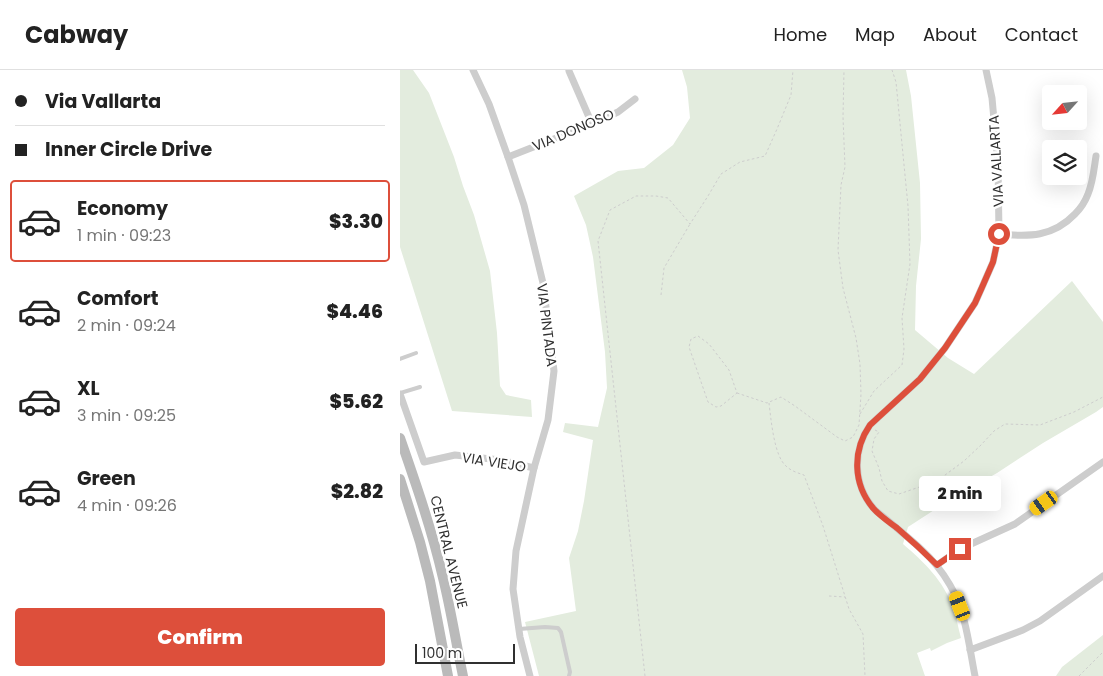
<!DOCTYPE html>
<meta charset="utf-8">
<style>
body{margin:0;font-family:Poppins,sans-serif;background:#f2f2f2;color:#222;height:100vh;display:flex;flex-direction:column;font-size:19px;white-space:nowrap}
*{box-sizing:border-box;margin:0}
p{font-size:16px;color:#767676}
.icon{flex:none;width:28px;height:28px;fill:none;stroke:currentColor;stroke-width:2;stroke-linecap:round;stroke-linejoin:round}
.map{position:relative;flex:1;overflow:hidden}
.details{display:flex;flex-direction:column;background:#fff;width:400px}
.details>*{flex:none}
.top-card{display:grid;align-content:center;height:110px;padding:0 15px;background:#fff}
.needle{width:32px;rotate:243deg}
.tools{position:absolute;left:642px;top:15px;display:grid;gap:10px}
.tools a{display:grid;place-items:center;width:45px;height:45px;border-radius:5px;background:#fff;box-shadow:0 5px 20px #0002;font-size:25px}
.scale{position:absolute;left:15px;bottom:12px;width:100px;box-sizing:border-box;padding-left:5px;border:2px solid #303030;border-top:0;font-size:14px;line-height:18px;white-space:nowrap;color:#303030;-webkit-text-stroke:4px #fff;paint-order:stroke}
.end{position:absolute;width:22px;height:22px;margin:-11px;border:6px solid #dd4f3b;background:#fff;box-shadow:0 0 0 2px #fff}
.from{border-radius:50%}
.bubble{position:absolute;height:35px;border-radius:5px;background:#fff;box-shadow:0 5px 20px #0002;font-size:16px;font-weight:800;line-height:35px;text-align:center}
.car{position:absolute;width:15px;height:30px;margin:-15px -8px;border-radius:6px;box-shadow:0 0 4px 1px #0007;background:linear-gradient(#f5c518 24%,#345 0 40%,#f5c518 0 76%,#345 0 86%,#f5c518 0)}
.top-card b{display:flex;align-items:center;gap:18px;height:48px;font-size:19px}
.top-card b+b{border-top:1px solid #e0e0e0}
.top-card i{width:12px;height:12px;background:#222}
ul{padding:0;list-style:none}
li{display:flex;align-items:center;gap:15px;height:82px;margin:0 10px 8px;padding:0 5px;border:2px solid transparent;border-radius:5px}
li div{flex:1}
li b{display:block;font-size:19px}
li em{font-style:normal;font-weight:800}
li.current{border-color:#dd4f3b}
li>.icon{width:45px;height:45px;stroke-width:1.5}
.cta{display:flex;gap:10px;margin-top:auto;padding:10px 15px}
.cta a{flex:1;height:58px;border-radius:5px;background:#dd4f3b;color:#fff;font-size:20px;font-weight:800;line-height:58px;text-align:center}
header{display:flex;align-items:center;gap:30px;box-sizing:border-box;height:70px;padding:0 25px;background:#fff;border-bottom:1px solid #e0e0e0}
header strong{font-size:24px}
nav{display:flex;gap:28px;margin-inline-start:auto;font-size:18px}
main{display:flex;flex:1;min-height:0}
.map>svg:first-child{display:block}
.green{fill:#e3ecde}
.lines{fill:none;stroke-linecap:round;stroke-linejoin:round}
.path{stroke:#cdcdcd;stroke-width:1;stroke-dasharray:2.5 2.5;stroke-linecap:butt}
.lane{stroke:#cdcdcd;stroke-width:4}
.street{stroke:#cdcdcd;stroke-width:7}
.secondary{stroke:#bababa;stroke-width:10}
.route{stroke:#dd4f3b;stroke-width:6}
.labels{text-anchor:middle;dominant-baseline:central;stroke-width:5;stroke-linejoin:round;paint-order:stroke}
.street-label{font-size:14px;fill:#303030;stroke:#fff}
</style>
<header>
<strong>Cabway</strong>
<nav><a>Home</a><a>Map</a><a>About</a><a>Contact</a></nav>
</header>
<main>
<section class="details">
<div class="top-card">
<b><i class="from"></i>Via Vallarta</b>
<b><i></i>Inner Circle Drive</b>
</div>
<ul>
<li class="current"><svg class="icon" aria-label="car" viewBox="0 0 24 24"><path d="M5 17H2v-5l4-1 3-4h7l3 4 3 1v5h-3M9 17h6M6 11h13"/><circle cx="7" cy="17" r="2"/><circle cx="17" cy="17" r="2"/></svg><div><b>Economy</b><p>1 min · 09:23</p></div><em>$3.30</em></li>
<li><svg class="icon" aria-label="car" viewBox="0 0 24 24"><path d="M5 17H2v-5l4-1 3-4h7l3 4 3 1v5h-3M9 17h6M6 11h13"/><circle cx="7" cy="17" r="2"/><circle cx="17" cy="17" r="2"/></svg><div><b>Comfort</b><p>2 min · 09:24</p></div><em>$4.46</em></li>
<li><svg class="icon" aria-label="car" viewBox="0 0 24 24"><path d="M5 17H2v-5l4-1 3-4h7l3 4 3 1v5h-3M9 17h6M6 11h13"/><circle cx="7" cy="17" r="2"/><circle cx="17" cy="17" r="2"/></svg><div><b>XL</b><p>3 min · 09:25</p></div><em>$5.62</em></li>
<li><svg class="icon" aria-label="car" viewBox="0 0 24 24"><path d="M5 17H2v-5l4-1 3-4h7l3 4 3 1v5h-3M9 17h6M6 11h13"/><circle cx="7" cy="17" r="2"/><circle cx="17" cy="17" r="2"/></svg><div><b>Green</b><p>4 min · 09:26</p></div><em>$2.82</em></li>
</ul>
<div class="cta"><a>Confirm</a></div>
</section>
<div class="map">
<svg width="703" height="606" viewBox="0 0 703 606">
<rect width="100%" height="100%" fill="#fff"/>
<g class="green">
<path d="M 0,0 L 13,0 L 29,23 L 54,87 L 63,116 L 74,145 L 90,201 L 97,263 L 100,316 L 106,325 L 131,330 L 132,347 L 52,341 L 0,177 Z"/>
<path d="M 282,0 L 506,0 L 511,26 L 520,113 L 521,169 L 516,216 L 515,260 L 548,288 L 574,304 L 672,211 L 703,252 L 703,337 L 696,342 L 643,373 L 597,403 L 545,433 L 508,457 L 503,474 C 524,492 544,511 553,538 C 557,548 558,558 561,568 L 547,573 L 531,581 L 530,578 L 517,583 L 525,606 L 139,606 L 125,552 L 176,541 L 169,488 L 178,461 L 184,431 L 193,370 L 163,362 L 165,353 L 198,357 L 207,318 L 205,282 L 193,187 L 186,155 L 174,126 L 218,101 L 244,98 L 273,75 L 290,48 L 287,17 Z"/>
<path d="M 703,565 L 703,606 L 656,606 L 662,597 Z"/>
</g>
<g class="lines">
<g class="path">
<path d="M 261,225 L 264,198 L 290,154"/>
<path d="M 298,266 L 309,274 L 329,300 L 337,323 L 321,336 L 316,337 L 308,332 L 289,277 L 291,269 Z"/>
<path d="M 337,323 L 367,333 L 381,327 L 395,336 L 437,367 L 445,371 L 453,367 L 459,355 L 461,324 L 460,294 L 456,268 L 443,218 L 438,180 L 441,115 L 445,97 L 443,47 L 444,0"/>
<path d="M 369,333 C 371,349 374,386 386,396 C 391,401 398,403 404,405 L 423,456 L 449,539 L 463,564 L 465,606"/>
<path d="M 460,344 L 474,321 L 502,295 L 504,279 L 502,248 L 510,194 L 508,136 L 496,12 L 492,0"/>
<path d="M 475,360 L 479,362 L 474,369 L 472,381 L 479,398 L 482,411 L 488,421 L 499,424 L 537,411 L 564,391 L 581,375 L 594,361 L 605,354 L 640,355 L 674,342 L 703,327"/>
<path d="M 429,526 L 445,527"/>
<path d="M 245,606 L 198,171 L 210,140 L 236,126 L 256,126 L 268,128 L 290,154 L 308,126 L 321,104 L 340,92 L 365,86 L 377,59 L 391,25 L 393,0"/>
<path d="M 679,606 L 703,582"/>
</g>
<g class="lane">
<path d="M 0,289 L 16,283"/>
<path d="M 0,323 L 20,317"/>
<path d="M 119,559 L 145,557 L 158,558 L 161,562 L 170,602 L 169,606"/>
</g>
<g class="street">
<path d="M 73,0 L 89,34 L 108,87 L 124,135 L 143,213 L 154,301 L 148,350 L 134,398 L 116,481 L 113,519 L 120,567 L 130,606"/>
<path d="M 169,1 L 192,54"/>
<path d="M 108,87 L 192,54 L 218,42 L 235,29"/>
<path d="M 599,164 C 629,167 653,167 675,144 C 681,138 685,132 688,124 C 693,112 694,99 696,86"/>
<path d="M 0,324 L 24,392 L 55,385 L 100,390 L 134,398"/>
<path d="M 537,495 L 560,479 L 615,454 L 703,392"/>
<path d="M 570,580 L 623,560 L 640,551 L 703,506"/>
<path d="M 575,606 C 569,576 566,542 550,515 C 542,501 533,490 521,479 C 510,469 498,459 486,449 C 483,446 478,443 475,440 C 453,416 452,381 470,355 L 520,309 L 545,278 L 575,233 L 583,215 L 593,192 L 599,164 L 598,94 L 592,28 L 586,0"/>
</g>
<g class="secondary">
<path d="M 0,368 C 16,414 32,460 43,508 C 51,540 56,573 63,606"/>
<path d="M 0,409 L 20,472 L 30,511 L 48,606"/>
</g>
</g>
<g class="lines">
<path class="route" d="M 560,479 L 537,495 C 524,482 511,470 497,458 C 489,452 480,446 473,438 C 453,414 452,381 470,355 L 520,309 L 545,278 L 575,233 L 583,215 L 593,192 L 599,164"/>
</g>
<g class="labels">
<g class="street-label">
<text transform="translate(173 60) rotate(-23)">VIA DONOSO</text>
<text transform="translate(596 91) rotate(-93)">VIA VALLARTA</text>
<text transform="translate(147 255) rotate(83)">VIA PINTADA</text>
<text transform="translate(94 392) rotate(9)">VIA VIEJO</text>
<text transform="translate(49 482) rotate(76)">CENTRAL AVENUE</text>
</g>
</g>
</svg>
<div class="tools">
<a><svg class="needle" viewBox="-14 -14 28 28"><path d="M0-13l5 13h-10z" fill="#e53935"/><path d="M0 13l5-13h-10z" fill="#767676"/></svg></a>
<a><svg class="icon" aria-label="layers" viewBox="0 0 24 24"><path d="M12 4l9 5-9 5-9-5zM3 14l9 5 9-5"/></svg></a>
</div>
<div class="scale">100 m</div>
<i class="end from" style="left:599px;top:164px"></i>
<i class="end" style="left:560px;top:479px"></i>
<div class="bubble" style="left:519px;top:406px;width:82px">2 min</div>
<i class="car" style="left:644px;top:433px;rotate:235deg"></i>
<i class="car" style="left:560px;top:536px;rotate:339deg"></i>
</div>
</main>
